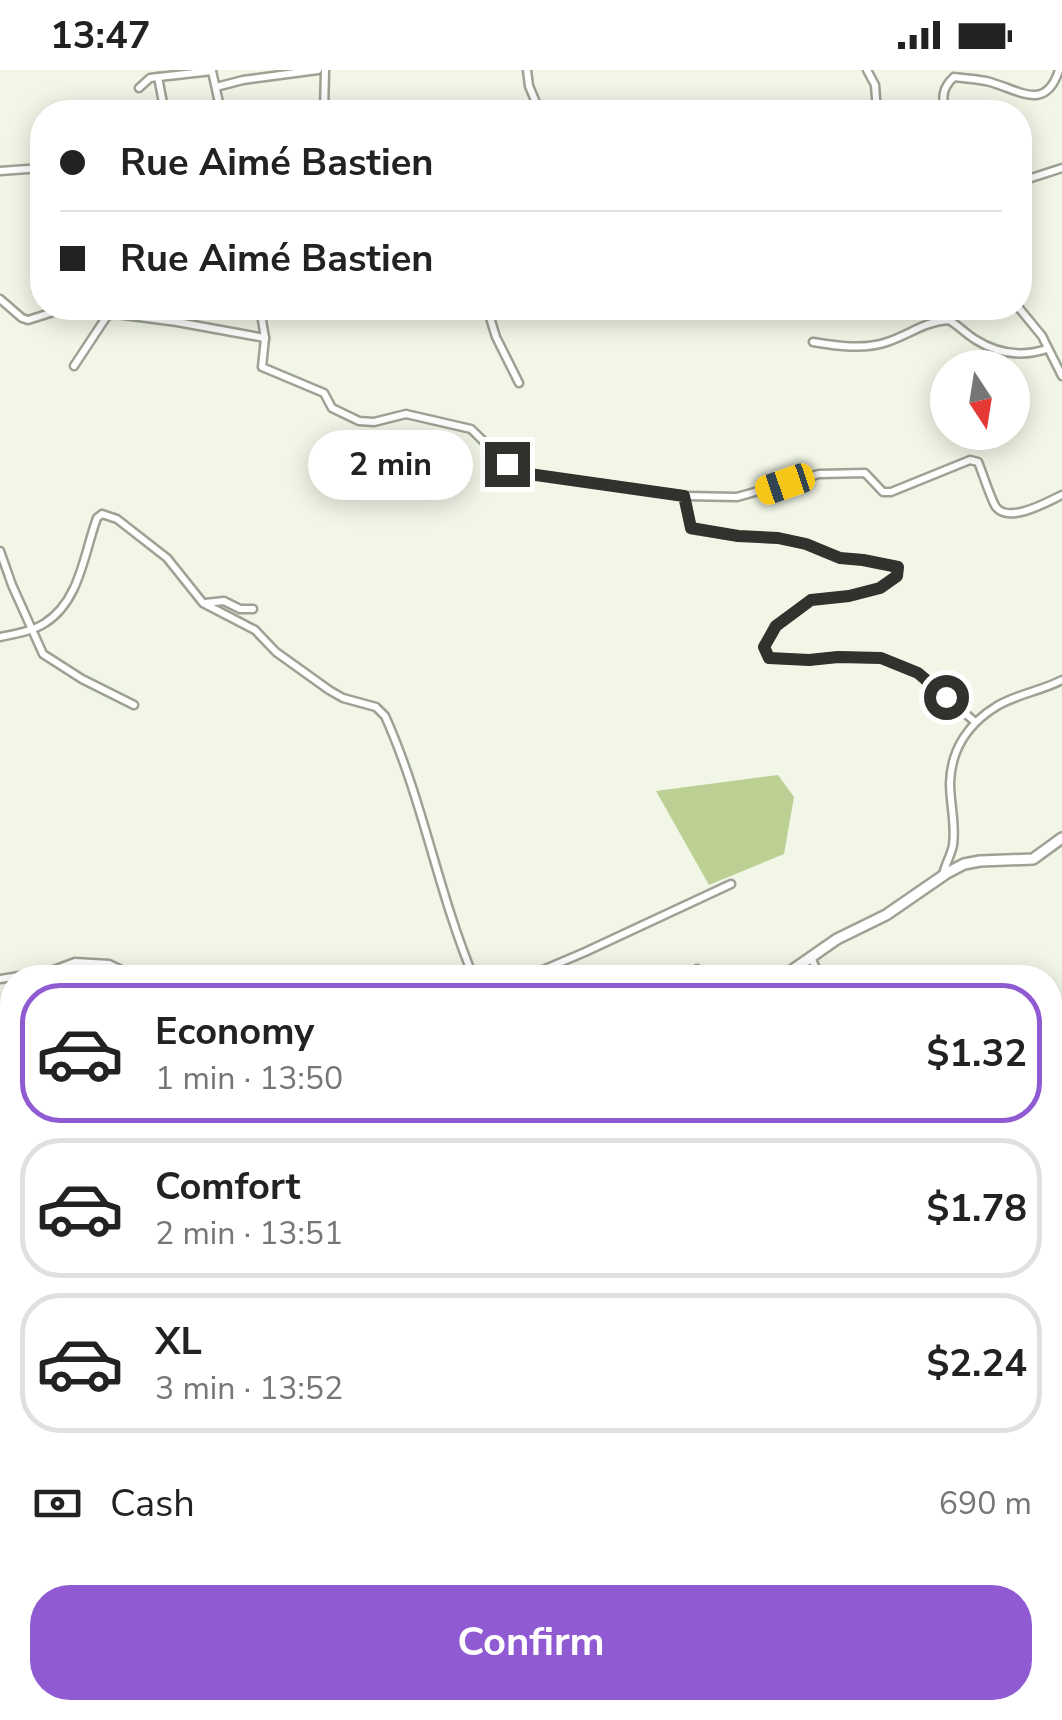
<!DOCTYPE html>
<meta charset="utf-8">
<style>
body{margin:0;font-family:"Nunito Sans",sans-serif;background:#f2f2f2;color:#222;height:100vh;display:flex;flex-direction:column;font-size:38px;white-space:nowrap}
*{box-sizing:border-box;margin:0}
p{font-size:32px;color:#767676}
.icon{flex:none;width:55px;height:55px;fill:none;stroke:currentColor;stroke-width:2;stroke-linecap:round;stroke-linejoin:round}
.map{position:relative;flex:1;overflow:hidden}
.panel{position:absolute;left:0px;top:895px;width:1062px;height:755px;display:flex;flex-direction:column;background:#fff;border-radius:40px 40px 0 0;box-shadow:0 5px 25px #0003}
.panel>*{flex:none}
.hud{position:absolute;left:30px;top:30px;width:1002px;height:220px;border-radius:40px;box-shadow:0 5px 25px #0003;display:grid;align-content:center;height:220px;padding:0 30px;background:#fff}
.needle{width:65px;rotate:168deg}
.fabs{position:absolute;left:930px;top:280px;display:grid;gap:20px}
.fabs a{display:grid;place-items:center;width:100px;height:100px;border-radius:50%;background:#fff;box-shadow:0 5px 25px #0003;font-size:50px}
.end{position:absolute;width:45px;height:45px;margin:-22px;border:12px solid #31322d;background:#fff;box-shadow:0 0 0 5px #fff}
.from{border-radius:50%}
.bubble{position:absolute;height:70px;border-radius:35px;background:#fff;box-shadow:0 5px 25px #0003;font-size:32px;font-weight:700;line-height:70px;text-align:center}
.car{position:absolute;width:30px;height:60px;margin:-30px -15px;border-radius:12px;box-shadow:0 0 8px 2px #0007;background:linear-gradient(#f5c518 24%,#345 0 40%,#f5c518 0 76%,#345 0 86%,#f5c518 0)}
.hud b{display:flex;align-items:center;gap:35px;height:95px;font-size:38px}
.hud b+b{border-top:2px solid #e0e0e0}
.hud i{width:25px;height:25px;background:#222}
ul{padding:18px 0 0;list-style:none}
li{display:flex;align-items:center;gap:30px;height:140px;margin:0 20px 15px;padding:0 10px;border:5px solid #e0e0e0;border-radius:40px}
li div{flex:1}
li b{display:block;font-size:38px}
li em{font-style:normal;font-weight:700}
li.active{border-color:#905ad2}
li>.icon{width:90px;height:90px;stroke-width:1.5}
.pay{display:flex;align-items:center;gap:25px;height:110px;padding:0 30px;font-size:38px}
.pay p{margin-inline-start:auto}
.primary-button{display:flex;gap:20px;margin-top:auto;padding:20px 30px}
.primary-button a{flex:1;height:115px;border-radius:40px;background:#905ad2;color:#fff;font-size:40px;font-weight:700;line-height:115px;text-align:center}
.status{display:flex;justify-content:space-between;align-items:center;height:70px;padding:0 50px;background:#fff;direction:ltr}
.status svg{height:28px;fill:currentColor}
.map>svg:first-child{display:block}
.water{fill:#bdd093}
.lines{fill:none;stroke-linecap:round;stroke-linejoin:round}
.minor-casing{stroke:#9da294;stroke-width:11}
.tertiary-casing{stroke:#9da294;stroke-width:14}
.minor{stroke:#fff;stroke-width:6}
.tertiary{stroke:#fff;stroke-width:9}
.route{stroke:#31322d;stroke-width:12}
</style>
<div class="status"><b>13:47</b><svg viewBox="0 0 49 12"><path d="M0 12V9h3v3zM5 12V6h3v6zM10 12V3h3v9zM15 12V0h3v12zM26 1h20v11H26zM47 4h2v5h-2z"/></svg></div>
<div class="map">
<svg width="1062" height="1650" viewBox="0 0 1062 1650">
<rect width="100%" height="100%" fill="#f1f6e7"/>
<path class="water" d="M 778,705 L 794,727 L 784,784 L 709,815 L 656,721 Z"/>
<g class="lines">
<defs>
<g id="minor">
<path d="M 527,0 L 529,16 L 540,42"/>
<path d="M 867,0 L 875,15 L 877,42"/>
<path d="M 212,1 L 221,42"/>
<path d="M 158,7 L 163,33"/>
<path d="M 216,17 L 243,10 L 318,0"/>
<path d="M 139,18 L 150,8 L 212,1"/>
<path d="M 324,42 L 325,0"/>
<path d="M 945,42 C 942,27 942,18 954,7 C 964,8 976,9 986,11 C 1017,18 1045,44 1059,0"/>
<path d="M 0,101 L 42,98"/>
<path d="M 1020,106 L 1031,108 L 1062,98"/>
<path d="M 0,229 L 22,248 L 28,250 L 66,238"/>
<path d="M 260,238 L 265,268 L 262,297 L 324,323 L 332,338 L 359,351 L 374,352 L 406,344 L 471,359 L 507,394 L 522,403 L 685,426 L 691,459 L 738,466 L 778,468 L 806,474 L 840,488 L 863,490 L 898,497 L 897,506 L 880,518 L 849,526 L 811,530 L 775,556 L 764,577 L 769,588 L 809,590 L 838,587 L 881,588 L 918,603 L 974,651"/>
<path d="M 487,238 L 496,267 L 519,313"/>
<path d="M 1019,238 L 1042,266 L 1062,306"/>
<path d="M 813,272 C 837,276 864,280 887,272 C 909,265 925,251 949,250 C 959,256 966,264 976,270 C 998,284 1022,287 1047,279"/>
<path d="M 74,296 L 107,246 L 116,244 L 177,252 L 265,268"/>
<path d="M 685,426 L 737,427 L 819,404 L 865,403 L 883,422 L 891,422 L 970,390 L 978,392 C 982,401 991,430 996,437 C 1009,454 1047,432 1062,425"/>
<path d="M 0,481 L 12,515 L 43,584 L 82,609 L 134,635"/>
<path d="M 205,533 L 224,531 L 240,539 L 253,539"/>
<path d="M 0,567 C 15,564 33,561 45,553 C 80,531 84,483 97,448 L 102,444 L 117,449 L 167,488 L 203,533 L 255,560 L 276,582 L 329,620 L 343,628 L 376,637 L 385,646 C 423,730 438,823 474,908"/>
<path d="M 943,805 C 945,794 951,786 953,775 C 956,754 950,734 950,713 C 951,679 969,653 997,636 C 1017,624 1041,621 1062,610"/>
<path d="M 811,887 L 820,908"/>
<path d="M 697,899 L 707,908"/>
<path d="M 524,908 L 585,882 L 731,814"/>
<path d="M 0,909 L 51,901 L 75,892 L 109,894 L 138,908"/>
<path d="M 0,970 L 12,1004"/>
<path d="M 0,1047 L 12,1031"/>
<path d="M 0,1176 L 12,1176"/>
<path d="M 0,1400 L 12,1401"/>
<path d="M 0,1531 L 12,1532"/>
<path d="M 1056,1552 C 1051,1563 1050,1572 1053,1584 L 1062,1585"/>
<path d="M 36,1638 L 50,1650"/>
<path d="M 0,1643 L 9,1650"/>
<path d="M 478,1650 L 495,1638"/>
<path d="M 828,1650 L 840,1638"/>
</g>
<g id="tertiary">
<path d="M 781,908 L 837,869 L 886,845 L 947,803 L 964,794 L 980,791 L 1033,789 L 1062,768"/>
<path d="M 0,1244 L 12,1242"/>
</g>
</defs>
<use href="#minor" class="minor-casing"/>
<use href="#tertiary" class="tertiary-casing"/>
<use href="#minor" class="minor"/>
<use href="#tertiary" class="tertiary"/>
</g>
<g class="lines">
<path class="route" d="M 507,394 L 522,403 L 684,426 L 691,458 L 738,466 L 778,468 L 806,474 L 840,488 L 863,490 L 898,497 L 897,506 L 880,518 L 849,526 L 811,530 L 776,556 L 764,577 L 769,588 L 809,590 L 838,587 L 881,588 L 918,603 L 946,627"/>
</g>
</svg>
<div class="fabs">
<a><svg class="needle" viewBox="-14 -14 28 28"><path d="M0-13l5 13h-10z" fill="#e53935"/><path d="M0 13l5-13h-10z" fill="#767676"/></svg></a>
</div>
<i class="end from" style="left:946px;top:627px"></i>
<i class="end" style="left:507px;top:394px"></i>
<div class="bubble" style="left:308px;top:360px;width:165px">2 min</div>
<i class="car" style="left:785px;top:414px;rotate:251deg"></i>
<div class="hud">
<b><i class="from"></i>Rue Aimé Bastien</b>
<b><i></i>Rue Aimé Bastien</b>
</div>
<section class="panel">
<ul>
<li class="active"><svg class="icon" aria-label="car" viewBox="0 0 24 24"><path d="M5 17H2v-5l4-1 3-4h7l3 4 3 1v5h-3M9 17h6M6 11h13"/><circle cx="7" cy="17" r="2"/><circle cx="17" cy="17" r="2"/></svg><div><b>Economy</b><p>1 min · 13:50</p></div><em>$1.32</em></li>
<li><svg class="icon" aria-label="car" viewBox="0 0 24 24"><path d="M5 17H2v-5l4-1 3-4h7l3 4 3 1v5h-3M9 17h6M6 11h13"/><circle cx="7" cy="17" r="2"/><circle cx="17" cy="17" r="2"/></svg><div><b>Comfort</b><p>2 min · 13:51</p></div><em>$1.78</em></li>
<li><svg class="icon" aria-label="car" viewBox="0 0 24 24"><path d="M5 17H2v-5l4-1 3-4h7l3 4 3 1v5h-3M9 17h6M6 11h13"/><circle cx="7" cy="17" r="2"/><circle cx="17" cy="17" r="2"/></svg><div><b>XL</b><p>3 min · 13:52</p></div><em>$2.24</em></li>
</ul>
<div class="pay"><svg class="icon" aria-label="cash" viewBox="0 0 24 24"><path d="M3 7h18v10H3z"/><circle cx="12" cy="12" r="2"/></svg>Cash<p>690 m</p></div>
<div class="primary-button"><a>Confirm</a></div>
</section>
</div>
